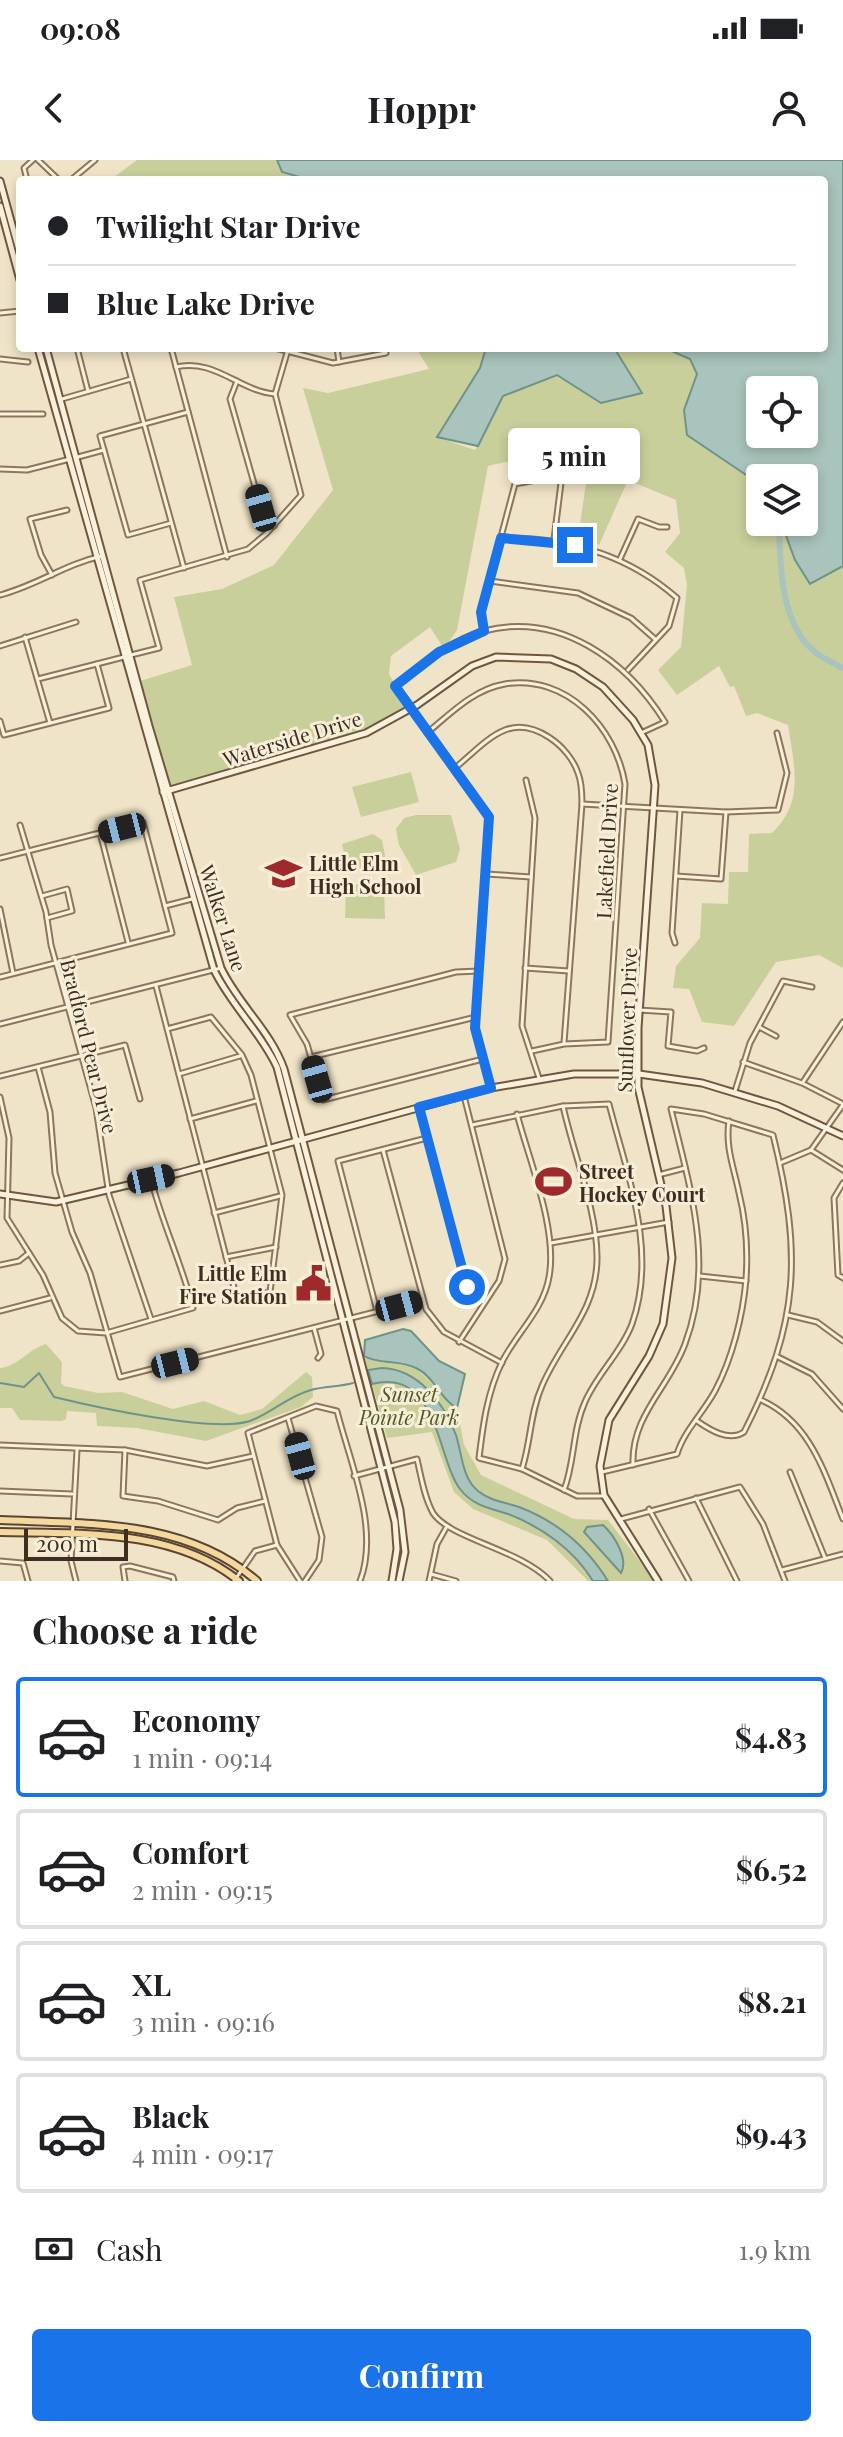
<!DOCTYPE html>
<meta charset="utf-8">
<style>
body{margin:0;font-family:"Playfair Display",serif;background:#f6f6f6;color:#202124;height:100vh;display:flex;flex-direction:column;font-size:30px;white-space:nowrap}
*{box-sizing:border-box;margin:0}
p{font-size:26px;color:#757577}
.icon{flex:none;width:44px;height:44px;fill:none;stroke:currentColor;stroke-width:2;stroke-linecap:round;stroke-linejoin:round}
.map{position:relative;height:1421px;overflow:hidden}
.panel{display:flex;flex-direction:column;background:#fff;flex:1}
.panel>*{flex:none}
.banner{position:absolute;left:16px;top:16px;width:812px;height:176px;border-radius:8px;box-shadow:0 4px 12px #0003;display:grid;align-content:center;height:176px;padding:0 32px;background:#fff}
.buttons{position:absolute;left:746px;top:216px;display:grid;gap:16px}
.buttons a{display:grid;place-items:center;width:72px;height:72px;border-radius:8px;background:#fff;box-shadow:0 4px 12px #0003;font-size:40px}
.scale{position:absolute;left:24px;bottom:20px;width:104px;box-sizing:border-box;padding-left:8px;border:4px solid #3d2e20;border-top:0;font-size:22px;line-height:28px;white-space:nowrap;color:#3d2e20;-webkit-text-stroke:6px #f7eed8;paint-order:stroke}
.end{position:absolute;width:36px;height:36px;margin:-18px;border:10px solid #1a73e8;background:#fff;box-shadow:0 0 0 4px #fff}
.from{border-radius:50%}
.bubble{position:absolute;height:56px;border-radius:8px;background:#fff;box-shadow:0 4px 12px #0003;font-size:26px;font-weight:700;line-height:56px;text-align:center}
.car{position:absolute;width:24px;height:48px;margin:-24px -12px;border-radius:10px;box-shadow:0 0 6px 2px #0007;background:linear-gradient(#222 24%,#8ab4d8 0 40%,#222 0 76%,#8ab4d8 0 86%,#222 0)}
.banner b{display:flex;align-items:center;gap:28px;height:76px;font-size:30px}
.banner b+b{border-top:2px solid #e0e0e0}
.banner i{width:20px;height:20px;background:#202124}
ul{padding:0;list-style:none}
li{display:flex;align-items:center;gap:24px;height:120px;margin:0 16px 12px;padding:0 16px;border:4px solid #e0e0e0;border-radius:8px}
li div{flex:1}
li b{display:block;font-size:30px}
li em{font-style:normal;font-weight:700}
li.selected{border-color:#1a73e8}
li>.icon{width:72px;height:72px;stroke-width:1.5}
h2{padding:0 32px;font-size:36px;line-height:96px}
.pay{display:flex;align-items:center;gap:20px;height:88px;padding:0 32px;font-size:30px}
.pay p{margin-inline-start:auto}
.primary-button{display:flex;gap:16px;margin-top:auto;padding:16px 32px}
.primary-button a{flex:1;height:92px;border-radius:8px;background:#1a73e8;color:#fff;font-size:32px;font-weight:700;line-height:92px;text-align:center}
.status{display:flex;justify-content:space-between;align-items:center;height:56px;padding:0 40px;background:#fff;direction:ltr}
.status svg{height:22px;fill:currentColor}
header{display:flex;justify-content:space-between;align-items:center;height:104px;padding:0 32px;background:#fff;font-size:36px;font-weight:700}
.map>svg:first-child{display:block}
.green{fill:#c9cf9b}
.water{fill:#a9c4bc;stroke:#6f938a;stroke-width:2;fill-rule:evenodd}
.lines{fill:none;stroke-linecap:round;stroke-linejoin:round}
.stream{stroke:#6f938a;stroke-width:2}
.river{stroke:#a9c4bc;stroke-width:6}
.street-casing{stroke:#8d765c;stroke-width:7}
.secondary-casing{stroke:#6f573f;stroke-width:9}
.primary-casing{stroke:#5b4430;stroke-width:10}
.street{stroke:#faf1dc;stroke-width:3}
.secondary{stroke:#faf1dc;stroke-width:5}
.primary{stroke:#f3d9a0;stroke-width:6}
.route{stroke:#1a73e8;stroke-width:10}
.labels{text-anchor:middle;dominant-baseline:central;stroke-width:6;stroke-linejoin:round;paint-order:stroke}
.street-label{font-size:20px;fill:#3d2e20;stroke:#f7eed8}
.poi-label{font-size:20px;font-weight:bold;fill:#3d2e20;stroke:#f7eed8;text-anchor:start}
.park-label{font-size:20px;font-style:italic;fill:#4d5a26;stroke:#f7eed8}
</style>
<div class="status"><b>09:08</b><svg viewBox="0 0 49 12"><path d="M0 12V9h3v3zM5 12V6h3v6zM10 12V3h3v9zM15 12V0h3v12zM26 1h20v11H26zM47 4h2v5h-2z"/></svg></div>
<header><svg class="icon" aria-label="back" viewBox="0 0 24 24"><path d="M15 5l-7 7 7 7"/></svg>Hoppr<svg class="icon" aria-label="person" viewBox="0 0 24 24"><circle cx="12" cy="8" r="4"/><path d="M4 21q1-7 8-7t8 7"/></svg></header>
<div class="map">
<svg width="843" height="1421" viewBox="0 0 843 1421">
<rect width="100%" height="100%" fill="#f0e4c8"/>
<g class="green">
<path d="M 137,0 L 277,0 L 282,12 L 310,20 L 110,20 Z"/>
<path d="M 416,188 L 486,188 L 480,208 L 437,277 L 475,290 L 503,236 L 557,215 L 601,242 L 641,232 L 615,191 L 665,188 L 690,199 L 697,214 L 684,250 L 687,275 L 755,321 L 760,328 L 760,362 L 781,362 L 795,400 L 810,423 L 843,406 L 843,808 L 819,795 L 776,802 L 734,866 L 702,862 L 689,829 L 673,828 L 676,806 L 700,778 L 702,743 L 728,744 L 729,712 L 748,712 L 749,674 L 772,673 C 805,642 794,606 788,565 L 757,553 L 746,556 L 734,526 L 730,527 L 719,506 L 677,535 L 658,510 L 681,487 L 687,425 L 684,408 L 665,392 L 680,373 L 676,340 L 628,320 L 599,385 L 578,378 L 588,310 L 582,285 L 488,306 L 457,470 L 444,489 L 430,467 L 391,496 L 389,514 L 409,549 L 360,575 L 169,631 L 137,522 L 192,505 L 174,437 L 222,429 L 274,405 L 333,330 L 303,228 L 328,233 L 429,209 Z"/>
<path d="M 411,612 L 419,642 L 361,657 L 352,627 Z"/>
<path d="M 416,655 L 451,655 L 460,689 L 456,702 L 416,715 L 399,685 L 396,669 L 404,658 Z"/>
<path d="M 373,674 L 382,680 L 388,711 C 366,717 346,707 342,684 Z"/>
<path d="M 384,723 L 385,759 L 345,758 L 346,725 Z"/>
<path d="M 46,1184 L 62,1202 L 61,1223 L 64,1226 L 98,1233 L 122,1232 L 173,1249 L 204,1241 L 240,1255 L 262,1249 L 306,1212 L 312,1217 L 313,1237 L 301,1247 L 206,1281 L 137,1268 L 97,1266 L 96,1253 L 67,1251 L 66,1259 L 62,1261 L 20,1260 L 12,1248 L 0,1248 L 0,1208 C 19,1206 28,1189 46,1184 Z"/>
<path d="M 364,1196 L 416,1208 L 457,1248 L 464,1285 L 481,1315 L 574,1359 L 608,1360 L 655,1421 L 588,1421 L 547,1380 L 473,1349 L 454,1332 L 432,1272 L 387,1278 Z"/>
</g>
<g class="water">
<path d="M 277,0 L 843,0 L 843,406 L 810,424 L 795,400 L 781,362 L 804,362 L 804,318 L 760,318 L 760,328 L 755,321 L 687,275 L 684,250 L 697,214 L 690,199 L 665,188 L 824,188 L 824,20 L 310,20 L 282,12 ZM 760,230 L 804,230 L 804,274 L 760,274 Z"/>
<path d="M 486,188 L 631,188 L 616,191 L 642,233 L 601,243 L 557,215 L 503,236 L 478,286 L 437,277 L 480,208 Z"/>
<path d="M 403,1169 L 411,1171 L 439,1201 L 465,1214 L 457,1248 C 441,1240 435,1218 418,1209 C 400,1199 379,1205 364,1196 L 365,1180 Z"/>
<path d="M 382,1208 C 418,1209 444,1243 456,1275 C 462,1294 462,1318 478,1331 C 490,1341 505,1342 519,1347 C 556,1361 587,1387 608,1421 L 593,1421 C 574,1390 542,1367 508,1354 C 490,1348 473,1346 460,1329 C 437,1299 438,1207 372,1224 L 368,1210 Z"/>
<path d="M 603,1365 C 614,1375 629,1399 621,1413 L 584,1372 L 587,1367 Z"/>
</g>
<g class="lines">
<path class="stream" d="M 0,1223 L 24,1227 L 39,1213 L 54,1237 C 95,1247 213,1273 250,1261 C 272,1253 288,1236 311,1230 C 325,1226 339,1227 353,1223"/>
<path class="river" d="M 779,362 C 780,404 780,464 815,492 C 823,499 834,503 843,508"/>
<defs>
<g id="street">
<path d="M 38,0 L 59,20"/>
<path d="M 27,20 L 24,8 L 33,0"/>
<path d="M 71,20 L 95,0"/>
<path d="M 0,153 L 20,151"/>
<path d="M 77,188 L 88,231"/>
<path d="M 123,188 L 184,408"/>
<path d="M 171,188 L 227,397"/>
<path d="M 275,188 L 333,203 L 386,193 L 385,188"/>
<path d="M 337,188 L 339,202"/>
<path d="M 0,199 L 28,202"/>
<path d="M 176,207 C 215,198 239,231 275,234"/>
<path d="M 237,221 L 230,239 L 261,348 L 274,366"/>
<path d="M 62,239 L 131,219"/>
<path d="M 0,254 L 43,254"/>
<path d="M 78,297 L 104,290"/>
<path d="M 0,309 L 27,310 L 70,299"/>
<path d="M 171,363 L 128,375 L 100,276 L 188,252"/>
<path d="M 501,378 C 567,377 627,394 677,438 L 669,466 L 628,510"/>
<path d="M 620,399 L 638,359 L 659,367 L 667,367"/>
<path d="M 52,415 L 41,395 L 30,359 L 67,350"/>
<path d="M 490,421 L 578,433 L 631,458 L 655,479"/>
<path d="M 0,435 C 38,425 65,404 102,396"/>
<path d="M 484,471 L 481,452 L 515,324 L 562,315 L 554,379"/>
<path d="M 25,477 L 50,563"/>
<path d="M 0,486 L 76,462"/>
<path d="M 131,495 L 159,488 L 140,420 L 248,389 L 267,373 L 301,335 L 275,234 L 287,193"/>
<path d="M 38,519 L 124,497"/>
<path d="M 0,561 L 4,575 L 109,548 L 97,504"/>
<path d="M 427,573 C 450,554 474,529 505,524 C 567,514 616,568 625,624 L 608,882 L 564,884 L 532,891"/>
<path d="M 455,608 C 470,596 487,577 505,570 C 534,559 569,586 578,613 C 582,623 582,634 582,644 L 564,883"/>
<path d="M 526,620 L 535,658 L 522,866 L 539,918"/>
<path d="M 582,644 L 726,652 L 778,650 L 787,613 L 777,573"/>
<path d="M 20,665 L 46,752 L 51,785 L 96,948 L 109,1035 L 151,1159"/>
<path d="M 100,673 L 128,782"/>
<path d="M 0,698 L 143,662 L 172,773 L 0,817"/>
<path d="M 486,714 L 531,717"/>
<path d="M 676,716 L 721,719 L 726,652"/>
<path d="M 42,736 L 67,729 L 72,751 L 47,758"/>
<path d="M 165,746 L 192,739"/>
<path d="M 0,749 L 13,813"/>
<path d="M 675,783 L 672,773 L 680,650"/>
<path d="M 525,808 L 569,811"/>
<path d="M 479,811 L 456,812 L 290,855 L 307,884 L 323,940 L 483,899"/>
<path d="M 156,826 L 237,1139 L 270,1132 L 282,1035 L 251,915 L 242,895 L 211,857 L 167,869"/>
<path d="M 639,850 L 671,852 L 668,886 L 697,891 L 704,888"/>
<path d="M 0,864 L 221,808"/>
<path d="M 759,867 L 776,876"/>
<path d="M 311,897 L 476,857"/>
<path d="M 743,902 L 802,923 L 843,944"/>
<path d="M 38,907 L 50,952 L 55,1013 L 72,1072 L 90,1113 L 120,1217 L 422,1140"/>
<path d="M 179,914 L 240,896"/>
<path d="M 0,916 L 125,885 L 140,939"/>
<path d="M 803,922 L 843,862"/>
<path d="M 491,926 L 475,868 L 489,657 L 395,526 C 423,505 450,480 484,471 C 560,451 627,501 665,562 L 641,573"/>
<path d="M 735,931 L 750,883 L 783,821 L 812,827"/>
<path d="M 0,937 L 9,978 L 7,1058 L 43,1115 L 62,1158 L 78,1171 L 106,1173 L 193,1148 C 182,1104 162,1063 151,1019"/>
<path d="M 420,948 L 463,1116 L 474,1136 L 484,1142"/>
<path d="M 517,954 C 529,1000 558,1070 549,1117 C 544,1149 516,1174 502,1202 C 487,1233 483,1265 479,1298 L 522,1309 L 577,1336 L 602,1336"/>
<path d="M 190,959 L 256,941"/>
<path d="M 472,965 L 563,946 L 609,944 C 627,1015 658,1091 632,1164 C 621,1193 597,1214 585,1242 C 572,1271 575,1302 564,1330"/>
<path d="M 383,990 L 426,1149 L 444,1172 L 502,1203"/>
<path d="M 811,990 L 843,1010"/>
<path d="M 780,1003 L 811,990 L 842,946"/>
<path d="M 658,1015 L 685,1008"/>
<path d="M 843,1023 L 834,1038 L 838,1115 L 843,1118"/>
<path d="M 214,1053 L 280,1036"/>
<path d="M 551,1083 L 669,1062"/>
<path d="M 226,1097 L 276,1087"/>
<path d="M 0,1105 L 19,1101 L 29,1093"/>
<path d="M 700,1116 L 746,1121"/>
<path d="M 0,1151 L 50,1138"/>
<path d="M 377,1151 L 338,1001 L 427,978"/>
<path d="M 788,1155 L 817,1162 L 843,1181"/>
<path d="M 314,1168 L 321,1194 L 318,1198"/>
<path d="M 459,1182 L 499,1121 L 505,1099 L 464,936"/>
<path d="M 778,1197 L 812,1214 L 843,1249"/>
<path d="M 761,1240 C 810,1262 824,1311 843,1359"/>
<path d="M 288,1258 L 322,1377 L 319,1400 L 305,1421"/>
<path d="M 0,1285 L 125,1290 L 207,1306 L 253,1296"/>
<path d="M 125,1290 L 123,1336 L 158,1341 L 218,1360 L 237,1348 L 265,1341"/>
<path d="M 633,1305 C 631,1255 669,1228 685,1184 C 715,1104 690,1028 671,949 L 704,954 L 773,975 C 802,1093 800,1162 744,1272 C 729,1282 710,1270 697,1261"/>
<path d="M 522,1309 C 531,1281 530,1253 542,1226 C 561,1181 596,1152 597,1100 C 598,1052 573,993 563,946"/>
<path d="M 602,1312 L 677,1294 C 684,1271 703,1253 715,1231 C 732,1199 743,1156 746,1119 C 748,1091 746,1061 739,1033 C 734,1008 725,987 729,961"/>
<path d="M 790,1312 L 825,1398"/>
<path d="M 354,1316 L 417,1299 C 421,1316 424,1337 433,1353 C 450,1379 520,1389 550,1421"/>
<path d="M 0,1331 L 72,1334"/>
<path d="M 696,1338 L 737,1421"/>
<path d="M 649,1349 L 689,1421"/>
<path d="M 621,1359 L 740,1327 L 763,1364 L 785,1421"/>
<path d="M 0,1401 L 23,1403 L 28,1421"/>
<path d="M 782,1410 L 843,1394"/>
<path d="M 431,1414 L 456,1421"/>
<path d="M 76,1421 L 71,1401 L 77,1290"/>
<path d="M 125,1421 L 123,1407 L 130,1406 L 173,1417 L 174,1421"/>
<path d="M 234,1421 L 255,1391 L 277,1385"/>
<path d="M 300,1421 L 277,1385 L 248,1273 L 316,1246 L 337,1251 C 350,1303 380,1369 360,1421"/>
<path d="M 429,1421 L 437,1384 L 446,1368"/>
</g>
<g id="secondary">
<path d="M 0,21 L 20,94"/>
<path d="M 0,46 L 20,120"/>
<path d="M 38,188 L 214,810 C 231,845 260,871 277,907 L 395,1362 L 397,1389 L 392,1421"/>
<path d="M 46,188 L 149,566 L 221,808 C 238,844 270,870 284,909 L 400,1350 L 405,1392 L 399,1421"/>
<path d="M 163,632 L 366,573 L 417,545 L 472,506 L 496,497 L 551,499 L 576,509 L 603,527 L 633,560 L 648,585 L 655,625 L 638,868 L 638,927 L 666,1046 L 672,1098 L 663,1164 L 649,1196 L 609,1260 L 600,1306 L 604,1335 L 658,1421"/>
<path d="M 0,1034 L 56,1042 L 179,1013 L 491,928 L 574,914 L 639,914 L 702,923 L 778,946 L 843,976"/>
</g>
<g id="primary">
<path d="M 0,1360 C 89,1364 186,1359 257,1421"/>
<path d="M 0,1372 C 80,1374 173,1368 239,1421"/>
</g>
</defs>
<use href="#street" class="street-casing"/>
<use href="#secondary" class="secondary-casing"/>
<use href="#primary" class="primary-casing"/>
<use href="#street" class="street"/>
<use href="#secondary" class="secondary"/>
<use href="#primary" class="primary"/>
</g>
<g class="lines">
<path class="route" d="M 467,1127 L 419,947 L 491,928 L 475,868 L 489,657 L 395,526 L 439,492 L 484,471 L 481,452 L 501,378 L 575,385"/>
</g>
<defs>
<symbol id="school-bare" viewBox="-9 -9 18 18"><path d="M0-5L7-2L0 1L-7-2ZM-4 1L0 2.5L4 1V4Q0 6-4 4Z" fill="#9e2a2b" stroke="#f7eed8" stroke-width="2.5" paint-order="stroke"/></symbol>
<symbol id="stadium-bare" viewBox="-9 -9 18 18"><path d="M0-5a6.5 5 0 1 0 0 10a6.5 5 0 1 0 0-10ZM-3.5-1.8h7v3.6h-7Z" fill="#9e2a2b" stroke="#f7eed8" stroke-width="2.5" paint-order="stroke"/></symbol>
<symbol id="civic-bare" viewBox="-9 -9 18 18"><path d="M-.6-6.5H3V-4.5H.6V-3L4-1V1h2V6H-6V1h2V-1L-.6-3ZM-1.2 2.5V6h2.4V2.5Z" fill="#9e2a2b" stroke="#f7eed8" stroke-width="2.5" paint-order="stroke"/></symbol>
</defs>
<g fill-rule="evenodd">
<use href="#school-bare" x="258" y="688" width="51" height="51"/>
<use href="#stadium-bare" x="528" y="996" width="51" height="51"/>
<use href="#civic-bare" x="288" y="1098" width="51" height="51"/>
</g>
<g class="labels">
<g class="street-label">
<text transform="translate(292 578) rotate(-17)">Waterside Drive</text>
<text transform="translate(606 691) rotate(-87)">Lakefield Drive</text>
<text transform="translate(224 758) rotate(72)">Walker Lane</text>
<text transform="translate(626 860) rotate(-88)">Sunflower Drive</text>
<text transform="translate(90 886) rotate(76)">Bradford Pear Drive</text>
</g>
<g class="poi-label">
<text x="309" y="702">Little Elm<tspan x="309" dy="23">High School</tspan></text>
<text x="579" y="1010">Street<tspan x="579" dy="23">Hockey Court</tspan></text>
<text x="287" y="1112" text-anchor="end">Little Elm<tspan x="287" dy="23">Fire Station</tspan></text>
</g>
<g class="park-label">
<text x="409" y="1233">Sunset<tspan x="409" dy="23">Pointe Park</tspan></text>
</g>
</g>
</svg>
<div class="buttons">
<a><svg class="icon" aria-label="locate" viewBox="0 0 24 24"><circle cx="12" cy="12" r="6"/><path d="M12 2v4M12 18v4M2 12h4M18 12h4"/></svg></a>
<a><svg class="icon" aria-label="layers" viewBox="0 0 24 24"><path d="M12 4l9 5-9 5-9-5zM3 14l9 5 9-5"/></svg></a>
</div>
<div class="scale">200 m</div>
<i class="end from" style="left:467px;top:1127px"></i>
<i class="end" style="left:575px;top:385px"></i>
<div class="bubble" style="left:508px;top:268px;width:132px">5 min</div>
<i class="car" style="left:261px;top:348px;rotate:344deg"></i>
<i class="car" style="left:122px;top:668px;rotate:256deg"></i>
<i class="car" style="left:317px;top:919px;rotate:344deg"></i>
<i class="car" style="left:151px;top:1019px;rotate:78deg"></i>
<i class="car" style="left:399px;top:1146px;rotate:75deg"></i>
<i class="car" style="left:175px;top:1203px;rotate:76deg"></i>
<i class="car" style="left:300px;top:1296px;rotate:345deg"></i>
<div class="banner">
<b><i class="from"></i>Twilight Star Drive</b>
<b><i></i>Blue Lake Drive</b>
</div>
</div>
<section class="panel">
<h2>Choose a ride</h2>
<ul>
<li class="selected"><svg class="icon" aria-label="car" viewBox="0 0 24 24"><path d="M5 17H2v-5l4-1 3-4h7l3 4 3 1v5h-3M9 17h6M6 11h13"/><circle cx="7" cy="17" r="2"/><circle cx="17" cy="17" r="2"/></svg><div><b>Economy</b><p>1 min · 09:14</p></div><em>$4.83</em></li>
<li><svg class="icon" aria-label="car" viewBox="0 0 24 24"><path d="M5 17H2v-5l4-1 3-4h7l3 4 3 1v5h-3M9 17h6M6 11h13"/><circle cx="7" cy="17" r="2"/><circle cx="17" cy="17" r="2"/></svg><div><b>Comfort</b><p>2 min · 09:15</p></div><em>$6.52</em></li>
<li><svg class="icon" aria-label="car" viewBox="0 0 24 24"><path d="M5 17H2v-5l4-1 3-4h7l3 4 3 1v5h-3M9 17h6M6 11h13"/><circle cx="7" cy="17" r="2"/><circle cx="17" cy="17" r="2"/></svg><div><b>XL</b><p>3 min · 09:16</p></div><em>$8.21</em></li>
<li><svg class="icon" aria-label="car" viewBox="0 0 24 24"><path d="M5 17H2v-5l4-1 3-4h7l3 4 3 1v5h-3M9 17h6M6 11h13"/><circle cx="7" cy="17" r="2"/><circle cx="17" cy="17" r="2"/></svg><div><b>Black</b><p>4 min · 09:17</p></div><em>$9.43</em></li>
</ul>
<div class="pay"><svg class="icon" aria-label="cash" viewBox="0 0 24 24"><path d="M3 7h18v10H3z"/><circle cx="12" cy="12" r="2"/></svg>Cash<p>1.9 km</p></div>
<div class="primary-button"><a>Confirm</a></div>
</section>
